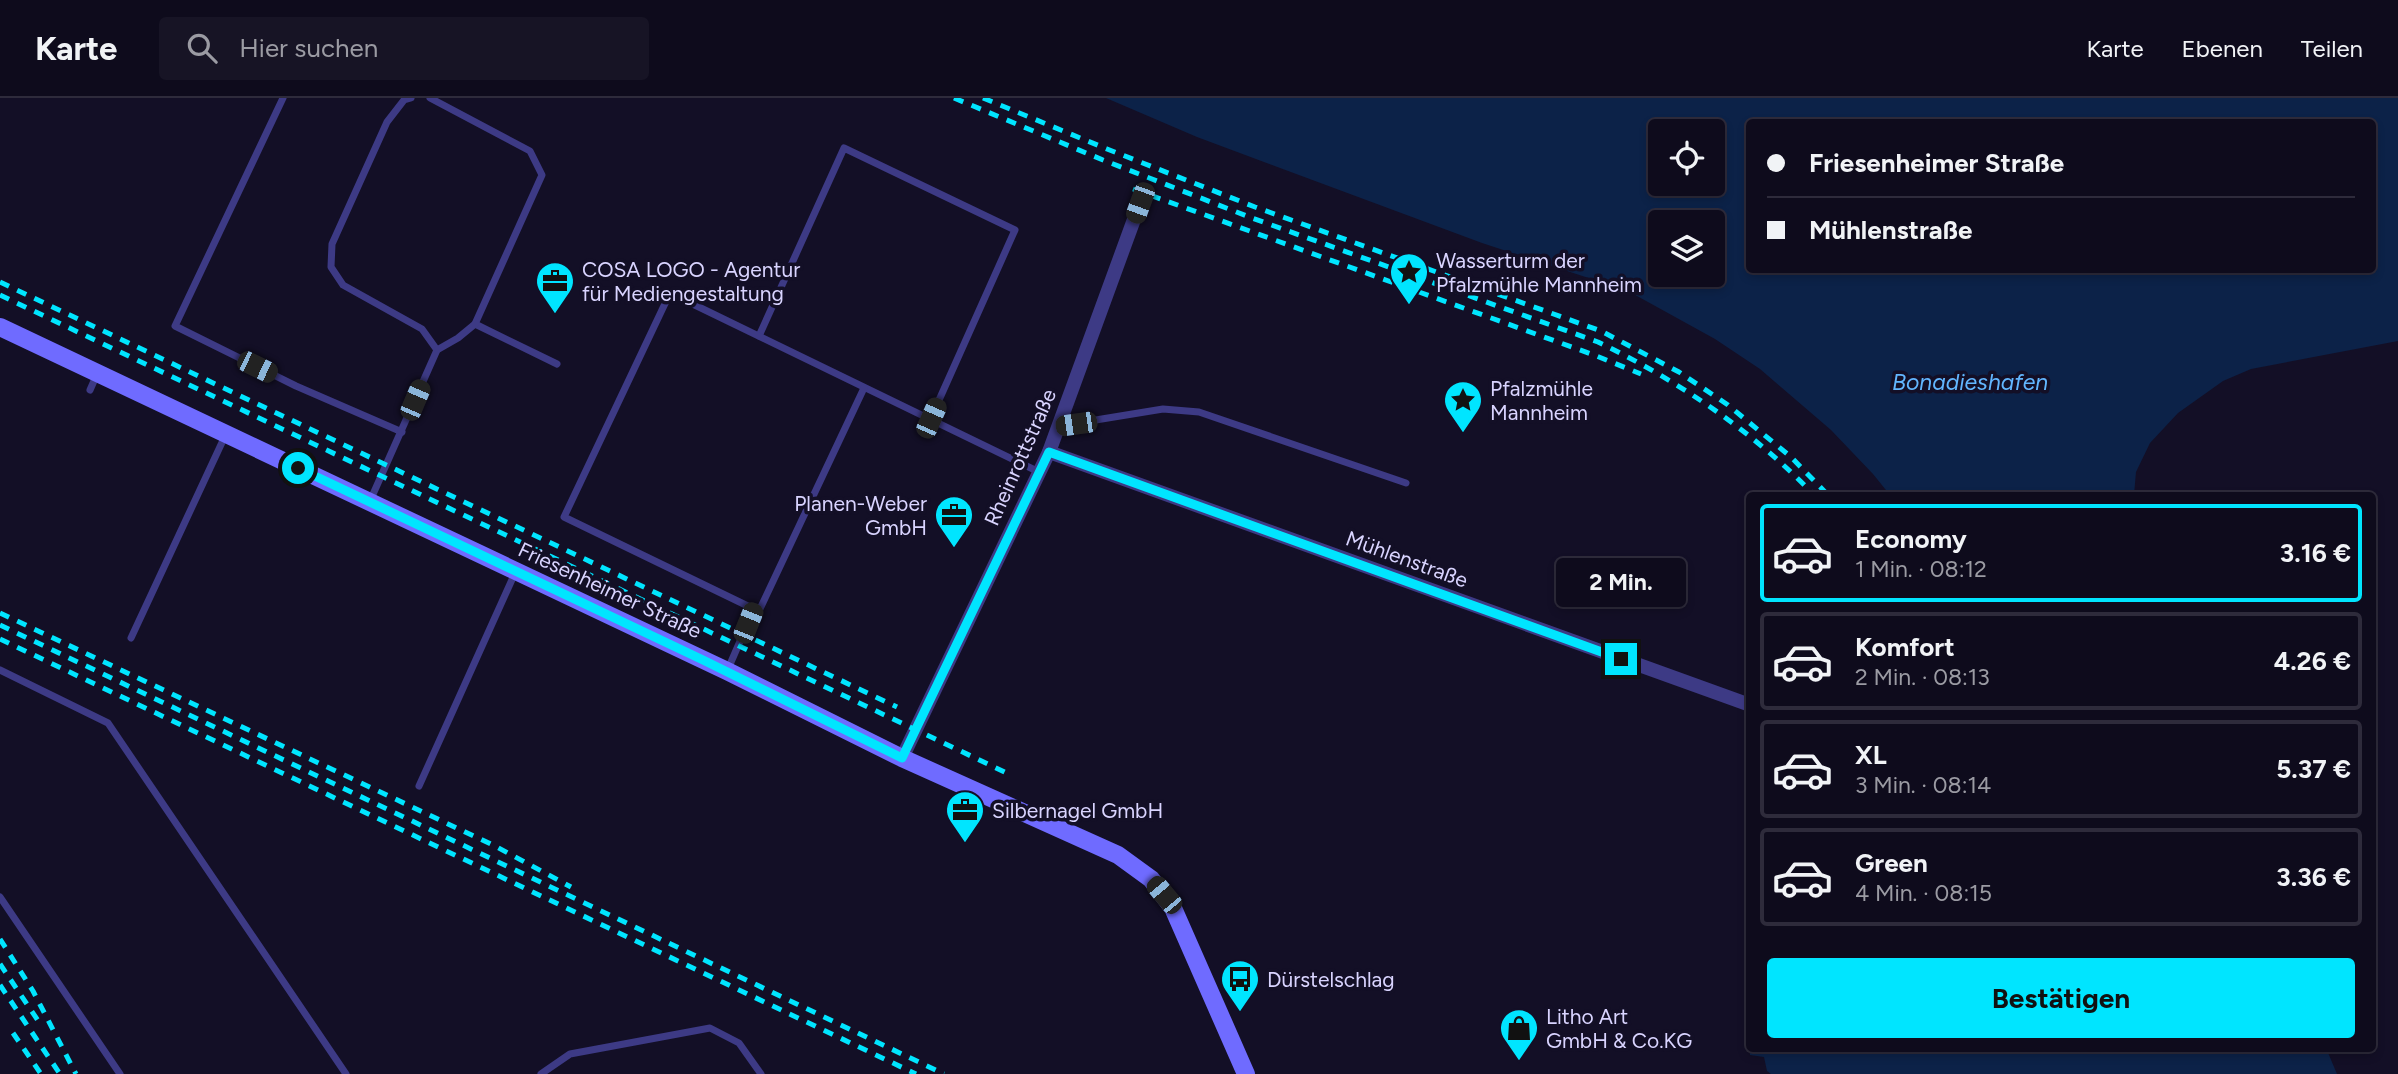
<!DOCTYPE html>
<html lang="de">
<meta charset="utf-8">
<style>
body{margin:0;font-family:Figtree,sans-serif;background:#171425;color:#f1f3f6;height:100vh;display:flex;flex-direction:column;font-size:26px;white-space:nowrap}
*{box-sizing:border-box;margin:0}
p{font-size:23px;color:#9b9ba3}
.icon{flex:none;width:38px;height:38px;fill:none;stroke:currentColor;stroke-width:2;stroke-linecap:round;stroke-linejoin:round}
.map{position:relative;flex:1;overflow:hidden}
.drawer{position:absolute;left:1746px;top:394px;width:630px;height:560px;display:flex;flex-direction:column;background:#0e0b1c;border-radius:7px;box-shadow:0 4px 10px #0003,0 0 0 2px #2e2b3b}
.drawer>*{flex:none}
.hud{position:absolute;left:1746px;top:21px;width:630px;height:154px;border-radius:7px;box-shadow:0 4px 10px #0003,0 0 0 2px #2e2b3b;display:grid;align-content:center;height:154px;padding:0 21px;background:#0e0b1c}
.fabs{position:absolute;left:1648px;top:21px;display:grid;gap:14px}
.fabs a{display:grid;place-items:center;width:77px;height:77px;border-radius:7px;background:#0e0b1c;box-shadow:0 4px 10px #0003,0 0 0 2px #2e2b3b;font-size:35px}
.end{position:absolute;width:32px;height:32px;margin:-16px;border:9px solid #00e5ff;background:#111;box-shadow:0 0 0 4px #111}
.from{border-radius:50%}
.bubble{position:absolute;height:49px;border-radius:7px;background:#0e0b1c;box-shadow:0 4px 10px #0003,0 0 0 2px #2e2b3b;font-size:23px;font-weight:700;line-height:49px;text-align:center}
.car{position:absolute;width:21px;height:42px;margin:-21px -10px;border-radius:9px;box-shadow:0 0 5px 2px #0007;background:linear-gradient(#222 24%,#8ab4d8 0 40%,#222 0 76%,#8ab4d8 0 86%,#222 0)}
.hud b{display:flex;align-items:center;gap:24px;height:66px;font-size:26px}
.hud b+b{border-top:2px solid #2e2b3b}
.hud i{width:18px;height:18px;background:#f1f3f6}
ul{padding:12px 0 0;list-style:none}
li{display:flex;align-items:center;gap:21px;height:98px;margin:0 14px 10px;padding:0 7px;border:4px solid #2e2b3b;border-radius:7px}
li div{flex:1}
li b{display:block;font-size:26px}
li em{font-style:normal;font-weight:700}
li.selected{border-color:#00e5ff}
li>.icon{width:63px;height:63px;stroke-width:1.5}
.cta{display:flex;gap:14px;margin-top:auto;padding:14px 21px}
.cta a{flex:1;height:80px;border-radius:7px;background:#00e5ff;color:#111;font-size:28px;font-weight:700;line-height:80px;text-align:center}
header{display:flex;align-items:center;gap:42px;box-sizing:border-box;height:98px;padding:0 35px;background:#0e0b1c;border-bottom:2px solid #2e2b3b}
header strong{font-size:33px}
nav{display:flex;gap:38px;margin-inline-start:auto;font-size:24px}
.search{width:490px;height:63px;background:#171425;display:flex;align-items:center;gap:18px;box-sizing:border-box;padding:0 24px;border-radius:7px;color:#9b9ba3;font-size:26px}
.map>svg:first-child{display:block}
.water{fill:#0c2248;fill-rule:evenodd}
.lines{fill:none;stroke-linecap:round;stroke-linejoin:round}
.lane{stroke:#3d3a85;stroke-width:7}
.street{stroke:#3d3a85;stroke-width:14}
.secondary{stroke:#6f6bff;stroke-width:18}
.rail{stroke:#00e5ff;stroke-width:5;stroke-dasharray:10 9;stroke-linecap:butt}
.route{stroke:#00e5ff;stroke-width:9}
.labels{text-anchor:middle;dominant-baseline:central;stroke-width:7;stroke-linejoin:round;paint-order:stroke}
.poi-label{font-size:21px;fill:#d9d4ff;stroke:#130f26;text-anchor:start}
.street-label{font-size:21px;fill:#d9d4ff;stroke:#130f26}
.water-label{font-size:23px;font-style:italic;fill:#62b6ff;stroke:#130f26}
</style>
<header>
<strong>Karte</strong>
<div class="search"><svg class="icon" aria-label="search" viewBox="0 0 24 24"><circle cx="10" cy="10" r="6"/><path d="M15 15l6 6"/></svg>Hier suchen</div>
<nav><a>Karte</a><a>Ebenen</a><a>Teilen</a></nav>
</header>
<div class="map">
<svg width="2398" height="976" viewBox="0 0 2398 976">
<rect width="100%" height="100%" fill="#130f26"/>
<g class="water">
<path d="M 1106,0 L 2398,0 L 2398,243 L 2251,271 L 2223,283 L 2178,315 L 2150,345 L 2136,374 L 2134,397 L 1890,397 L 1873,376 L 1831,332 L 1760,271 L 1715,241 L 1628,193 L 1482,145 L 1197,39 ZM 1750,24 L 2373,24 L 2373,172 L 1750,172 ZM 1713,33 L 1713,86 L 1661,86 L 1661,33 ZM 1661,124 L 1713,124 L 1713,177 L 1661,177 Z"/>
<path d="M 1750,950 L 2326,950 L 2337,976 L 1771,976 L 1767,973 L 1764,959 L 1750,957 Z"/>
</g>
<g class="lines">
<g class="lane">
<path d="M 283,0 L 175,228 L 296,288 L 402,334"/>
<path d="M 411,0 L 404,2 L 387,24 L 332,146 L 331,169 L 343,187 L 422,231 L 437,252"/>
<path d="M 475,226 L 557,266"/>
<path d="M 759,238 L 844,50 L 1015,132 L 931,320"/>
<path d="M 90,292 L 97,276"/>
<path d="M 1059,328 L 1163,311 L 1199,314 L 1406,385"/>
<path d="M 370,403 L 437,252 L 458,240 L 475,226 L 542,77 L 530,53 L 430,0"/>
<path d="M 754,511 L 564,419 L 670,195 L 1039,374"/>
<path d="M 131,540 L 225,338"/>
<path d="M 728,571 L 754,511 L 759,513 L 864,290"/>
<path d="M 0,572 L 108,625 L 346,976"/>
<path d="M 419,688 L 515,475"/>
<path d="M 0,799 L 120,976"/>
<path d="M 541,976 L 570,956 L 710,930 L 739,945 L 761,976"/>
</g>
<g class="street">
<path d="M 1049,354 L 1750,607"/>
<path d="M 902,660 L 1049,354 L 1140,105"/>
</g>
<path class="secondary" d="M 0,229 L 727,573 L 902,660 L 1118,757 L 1151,781 L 1173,810 L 1246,976"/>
<g class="rail">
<path d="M 954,0 L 1103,62 L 1252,120 L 1598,244 C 1677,282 1753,333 1814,397"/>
<path d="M 983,0 L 1107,51 L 1255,109 L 1601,233 L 1679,274 L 1728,307 L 1791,359 L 1828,397"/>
<path d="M 1133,91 L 1594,257 L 1641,276"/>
<path d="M 0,184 L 897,609"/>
<path d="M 0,197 L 1011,677"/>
<path d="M 0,515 L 495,748 L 571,789"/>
<path d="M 0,527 L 944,976"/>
<path d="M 0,541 L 916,976"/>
<path d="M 0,841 L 33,893 L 76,976"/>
<path d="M 0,866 L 41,927"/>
<path d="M 0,887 L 60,976"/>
<path d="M 13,935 L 41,976"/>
</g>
</g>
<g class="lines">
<path class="route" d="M 298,370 L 703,562 L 902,660 L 1049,354 L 1621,561"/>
</g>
<defs>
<symbol id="sight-pin" viewBox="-11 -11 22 30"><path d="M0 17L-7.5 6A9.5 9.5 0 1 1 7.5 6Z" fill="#00e5ff" stroke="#130f26"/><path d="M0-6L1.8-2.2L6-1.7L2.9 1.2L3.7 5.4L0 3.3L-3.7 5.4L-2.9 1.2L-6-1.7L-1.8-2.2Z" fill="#111"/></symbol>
<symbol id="office-pin" viewBox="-11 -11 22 30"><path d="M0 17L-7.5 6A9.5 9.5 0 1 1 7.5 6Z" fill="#00e5ff" stroke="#130f26"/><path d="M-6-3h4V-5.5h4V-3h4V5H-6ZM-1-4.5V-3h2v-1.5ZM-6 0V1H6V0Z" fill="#111"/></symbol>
<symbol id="bus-pin" viewBox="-11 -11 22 30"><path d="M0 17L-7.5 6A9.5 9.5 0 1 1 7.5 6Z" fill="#00e5ff" stroke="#130f26"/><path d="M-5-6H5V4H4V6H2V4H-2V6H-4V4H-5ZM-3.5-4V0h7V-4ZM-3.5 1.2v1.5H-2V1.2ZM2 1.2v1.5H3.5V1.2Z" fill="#111"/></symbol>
<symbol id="shop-pin" viewBox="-11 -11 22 30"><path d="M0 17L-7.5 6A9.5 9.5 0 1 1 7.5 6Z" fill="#00e5ff" stroke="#130f26"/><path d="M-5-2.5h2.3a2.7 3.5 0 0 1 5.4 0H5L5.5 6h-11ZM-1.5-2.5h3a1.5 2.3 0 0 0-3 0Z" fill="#111"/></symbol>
</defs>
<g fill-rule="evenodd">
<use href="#sight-pin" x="1387" y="152" width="44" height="60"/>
<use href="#office-pin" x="533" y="161" width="44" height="60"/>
<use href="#sight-pin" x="1441" y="280" width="44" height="60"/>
<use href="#office-pin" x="932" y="395" width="44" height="60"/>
<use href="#office-pin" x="943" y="690" width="44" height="60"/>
<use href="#bus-pin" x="1218" y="859" width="44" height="60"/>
<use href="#shop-pin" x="1497" y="908" width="44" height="60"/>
</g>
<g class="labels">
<g class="poi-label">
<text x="1436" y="162">Wasserturm der<tspan x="1436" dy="24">Pfalzmühle Mannheim</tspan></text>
<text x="582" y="171">COSA LOGO - Agentur<tspan x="582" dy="24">für Mediengestaltung</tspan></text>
<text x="1490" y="290">Pfalzmühle<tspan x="1490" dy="24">Mannheim</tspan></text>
<text x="927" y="405" text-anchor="end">Planen-Weber<tspan x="927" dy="24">GmbH</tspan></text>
<text x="992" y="712">Silbernagel GmbH</text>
<text x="1267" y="881">Dürstelschlag</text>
<text x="1546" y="918">Litho Art<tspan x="1546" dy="24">GmbH &amp; Co.KG</tspan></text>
</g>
<g class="street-label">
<text transform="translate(1020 359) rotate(-66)">Rheinrottstraße</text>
<text transform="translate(1407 461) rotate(20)">Mühlenstraße</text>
<text transform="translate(610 492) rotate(25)">Friesenheimer Straße</text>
</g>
<g class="water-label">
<text x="1970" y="284">Bonadieshafen</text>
</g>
</g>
</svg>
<div class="fabs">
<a><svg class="icon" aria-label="locate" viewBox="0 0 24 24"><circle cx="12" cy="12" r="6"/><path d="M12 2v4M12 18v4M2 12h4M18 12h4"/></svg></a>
<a><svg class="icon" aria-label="layers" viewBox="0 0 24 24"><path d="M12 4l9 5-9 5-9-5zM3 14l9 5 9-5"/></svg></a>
</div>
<i class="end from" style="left:298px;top:370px"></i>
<i class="end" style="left:1621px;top:561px"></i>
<div class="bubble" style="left:1556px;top:460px;width:130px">2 Min.</div>
<i class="car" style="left:1140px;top:105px;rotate:200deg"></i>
<i class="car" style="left:257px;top:269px;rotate:116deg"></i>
<i class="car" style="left:415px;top:302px;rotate:23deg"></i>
<i class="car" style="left:931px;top:320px;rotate:24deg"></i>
<i class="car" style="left:1076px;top:326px;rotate:262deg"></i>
<i class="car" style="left:748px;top:525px;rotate:22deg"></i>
<i class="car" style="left:1164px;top:797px;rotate:320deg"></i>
<div class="hud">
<b><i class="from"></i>Friesenheimer Straße</b>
<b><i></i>Mühlenstraße</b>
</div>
<section class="drawer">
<ul>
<li class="selected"><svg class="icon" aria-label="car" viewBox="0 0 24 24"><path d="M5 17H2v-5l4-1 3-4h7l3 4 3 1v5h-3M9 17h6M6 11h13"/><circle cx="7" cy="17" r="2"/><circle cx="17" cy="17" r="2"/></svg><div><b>Economy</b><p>1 Min. · 08:12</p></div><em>3.16 €</em></li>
<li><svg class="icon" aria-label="car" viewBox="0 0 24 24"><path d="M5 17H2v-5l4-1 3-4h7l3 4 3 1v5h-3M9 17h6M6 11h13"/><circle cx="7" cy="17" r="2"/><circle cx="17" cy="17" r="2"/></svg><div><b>Komfort</b><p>2 Min. · 08:13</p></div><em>4.26 €</em></li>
<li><svg class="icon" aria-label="car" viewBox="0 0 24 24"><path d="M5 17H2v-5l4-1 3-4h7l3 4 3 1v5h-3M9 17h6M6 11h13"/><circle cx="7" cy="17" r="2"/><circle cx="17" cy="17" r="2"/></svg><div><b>XL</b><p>3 Min. · 08:14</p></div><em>5.37 €</em></li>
<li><svg class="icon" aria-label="car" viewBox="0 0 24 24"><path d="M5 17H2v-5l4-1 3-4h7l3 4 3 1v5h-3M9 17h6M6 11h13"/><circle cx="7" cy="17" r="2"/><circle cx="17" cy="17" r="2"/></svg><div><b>Green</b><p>4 Min. · 08:15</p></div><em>3.36 €</em></li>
</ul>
<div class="cta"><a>Bestätigen</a></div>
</section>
</div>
